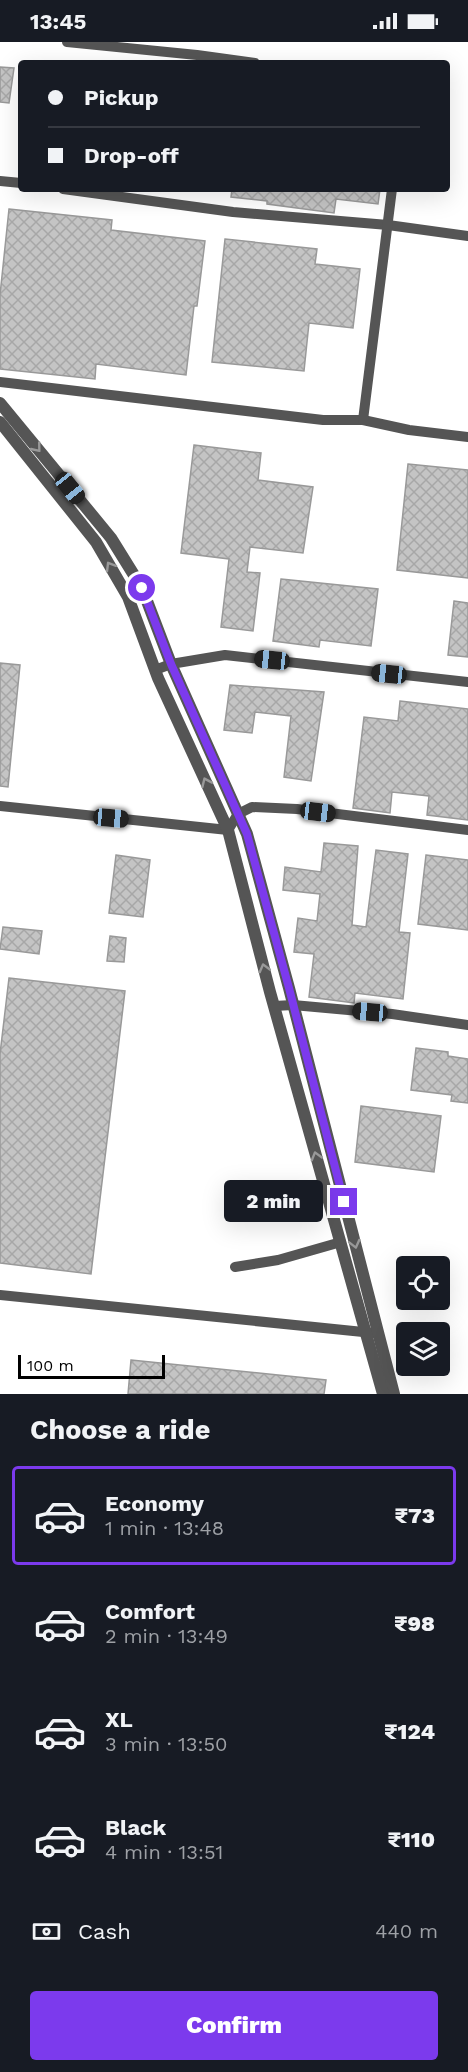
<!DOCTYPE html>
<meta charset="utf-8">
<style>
body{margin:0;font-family:"Work Sans",sans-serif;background:#242831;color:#f1f3f6;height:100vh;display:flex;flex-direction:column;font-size:22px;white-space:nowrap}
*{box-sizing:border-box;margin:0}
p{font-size:20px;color:#9ea1a6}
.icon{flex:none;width:33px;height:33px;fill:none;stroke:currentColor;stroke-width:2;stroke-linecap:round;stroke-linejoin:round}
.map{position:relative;height:1352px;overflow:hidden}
.panel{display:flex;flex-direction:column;background:#171b24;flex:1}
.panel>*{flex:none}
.hud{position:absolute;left:18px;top:18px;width:432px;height:132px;border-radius:6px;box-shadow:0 6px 24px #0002;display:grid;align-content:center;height:132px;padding:0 30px;background:#171b24}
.fabs{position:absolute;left:396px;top:1214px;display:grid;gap:12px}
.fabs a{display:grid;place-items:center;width:54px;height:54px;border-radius:6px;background:#171b24;box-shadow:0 6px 24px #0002;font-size:30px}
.scale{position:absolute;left:18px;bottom:15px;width:147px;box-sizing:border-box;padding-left:6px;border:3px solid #000;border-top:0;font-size:16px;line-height:21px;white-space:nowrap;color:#000;-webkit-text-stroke:4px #fff;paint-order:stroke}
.end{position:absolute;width:27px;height:27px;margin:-14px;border:8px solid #7c3aed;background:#fff;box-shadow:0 0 0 3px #fff}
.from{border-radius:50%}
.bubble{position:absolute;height:42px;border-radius:6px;background:#171b24;box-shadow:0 6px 24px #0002;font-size:20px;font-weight:800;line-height:42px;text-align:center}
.car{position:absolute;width:18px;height:36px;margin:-18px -9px;border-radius:8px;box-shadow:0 0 4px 2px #0007;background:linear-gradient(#222 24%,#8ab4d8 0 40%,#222 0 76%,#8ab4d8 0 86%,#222 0)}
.hud b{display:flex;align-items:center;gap:21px;height:57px;font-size:22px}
.hud b+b{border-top:2px solid #363941}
.hud i{width:15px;height:15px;background:#f1f3f6}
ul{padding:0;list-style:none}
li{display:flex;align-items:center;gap:18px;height:99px;margin:0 12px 9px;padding:0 18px;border:3px solid transparent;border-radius:6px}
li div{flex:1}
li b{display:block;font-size:22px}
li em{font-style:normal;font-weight:800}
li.current{border-color:#7c3aed}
li>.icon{width:54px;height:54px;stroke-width:1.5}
h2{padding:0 30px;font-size:27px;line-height:72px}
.pay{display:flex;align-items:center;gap:15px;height:66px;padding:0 30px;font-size:22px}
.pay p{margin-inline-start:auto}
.action{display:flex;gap:12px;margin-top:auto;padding:12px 30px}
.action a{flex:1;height:69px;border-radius:6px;background:#7c3aed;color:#fff;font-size:24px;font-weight:800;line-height:69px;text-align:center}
.status{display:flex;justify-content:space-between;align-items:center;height:42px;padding:0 30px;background:#171b24;direction:ltr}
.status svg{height:16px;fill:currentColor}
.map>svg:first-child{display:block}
.building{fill:url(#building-cross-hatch);stroke:#999;stroke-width:1.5}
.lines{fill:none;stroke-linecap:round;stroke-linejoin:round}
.minor{stroke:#555;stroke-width:10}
.tertiary{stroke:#555;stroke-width:12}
.oneway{stroke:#999}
.route{stroke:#7c3aed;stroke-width:8}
</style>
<div class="status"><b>13:45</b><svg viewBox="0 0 49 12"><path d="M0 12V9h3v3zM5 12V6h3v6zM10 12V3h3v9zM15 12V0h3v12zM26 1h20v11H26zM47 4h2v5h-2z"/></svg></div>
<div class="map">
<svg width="468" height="1352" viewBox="0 0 468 1352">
<defs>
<pattern id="building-cross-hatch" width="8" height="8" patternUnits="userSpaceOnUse" patternTransform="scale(1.5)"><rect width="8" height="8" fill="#c4c4c4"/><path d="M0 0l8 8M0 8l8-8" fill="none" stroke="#a7a7a7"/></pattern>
</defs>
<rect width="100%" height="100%" fill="#fff"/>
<g class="building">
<path d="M 0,25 L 14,26 L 9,61 L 0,60 Z"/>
<path d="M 232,147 L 380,147 L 378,162 L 336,157 L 334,171 L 267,162 L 267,159 L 231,155 Z"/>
<path d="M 9,167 L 112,178 L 111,188 L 205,199 L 197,264 L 194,264 L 186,333 L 96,322 L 95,337 L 0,327 L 0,253 Z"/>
<path d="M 225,197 L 317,207 L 315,222 L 360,227 L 353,286 L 309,281 L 304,329 L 212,320 Z"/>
<path d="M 194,403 L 261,411 L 258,438 L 313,445 L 303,511 L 250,505 L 247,530 L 260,531 L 253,589 L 221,585 L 229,517 L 181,511 Z"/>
<path d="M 408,422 L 468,428 L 468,536 L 397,528 Z"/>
<path d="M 281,537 L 378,547 L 371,604 L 320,598 L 319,605 L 273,599 Z"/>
<path d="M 454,559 L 468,561 L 468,615 L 448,613 Z"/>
<path d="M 0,621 L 20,623 L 8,745 L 0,744 Z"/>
<path d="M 230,643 L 324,650 L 311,739 L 284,735 L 291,674 L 255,670 L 252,691 L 224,688 Z"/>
<path d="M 400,659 L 468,667 L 468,778 L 427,773 L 429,754 L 392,750 L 390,771 L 353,766 L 364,675 L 398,679 Z"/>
<path d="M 324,801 L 358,804 L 352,883 L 366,885 L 376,808 L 408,812 L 399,890 L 410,891 L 403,957 L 355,951 L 354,961 L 309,955 L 314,912 L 294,910 L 298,876 L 317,879 L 320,852 L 283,848 L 285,825 L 321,830 Z"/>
<path d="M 116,813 L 150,818 L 143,875 L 109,871 Z"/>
<path d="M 426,813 L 468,818 L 468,888 L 418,882 Z"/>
<path d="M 3,885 L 42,889 L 39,912 L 0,907 Z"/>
<path d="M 110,894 L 126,896 L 124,920 L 107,919 Z"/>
<path d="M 9,936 L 125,949 L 91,1232 L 0,1221 L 0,1012 Z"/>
<path d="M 416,1006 L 448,1010 L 448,1014 L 468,1017 L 468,1061 L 451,1059 L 452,1053 L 411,1048 Z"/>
<path d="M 361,1064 L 441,1074 L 434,1130 L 355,1120 Z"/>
<path d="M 131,1318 L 326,1338 L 324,1352 L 128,1352 Z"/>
</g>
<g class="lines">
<g class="minor">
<path d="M 67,0 L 197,13 L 255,21"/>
<path d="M 0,139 L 21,141"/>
<path d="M 63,147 L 233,170 L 388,183 L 468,194"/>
<path d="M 0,340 L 323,378 L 363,378 L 409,388 L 468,395"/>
<path d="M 363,378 L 392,147"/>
<path d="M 155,628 L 171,622 L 225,613 L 468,640"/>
<path d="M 0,764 L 228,788 L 238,772 L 252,765 L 297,767 L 468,788"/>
<path d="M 274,964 L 293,963 L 392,972 L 468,983"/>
<path d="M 235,1225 L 278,1218 L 341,1200"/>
<path d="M 0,1253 L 373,1291"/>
</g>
<g class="tertiary">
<path d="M 0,361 L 111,496 L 142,546 L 171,622 L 247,792 L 289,946 L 394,1352"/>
<path d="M 0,380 L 96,500 L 128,555 L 158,636 L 228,788 L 270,950 L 383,1352"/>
</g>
</g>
<defs><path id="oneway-chevron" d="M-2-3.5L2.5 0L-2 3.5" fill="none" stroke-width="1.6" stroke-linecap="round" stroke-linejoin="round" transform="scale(1.5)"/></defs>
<g class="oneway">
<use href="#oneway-chevron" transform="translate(37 406) rotate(51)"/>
<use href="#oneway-chevron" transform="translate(110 524) rotate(-121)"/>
<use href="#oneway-chevron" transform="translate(206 740) rotate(-114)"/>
<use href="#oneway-chevron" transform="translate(264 926) rotate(-105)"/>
<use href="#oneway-chevron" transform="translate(316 1114) rotate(-106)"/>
<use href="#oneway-chevron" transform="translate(355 1202) rotate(76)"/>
</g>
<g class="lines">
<path class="route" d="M 142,546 L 171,622 L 247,792 L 289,946 L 344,1160"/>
</g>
</svg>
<div class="fabs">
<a><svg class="icon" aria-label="locate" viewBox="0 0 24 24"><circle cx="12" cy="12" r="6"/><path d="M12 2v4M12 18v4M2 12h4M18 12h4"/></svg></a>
<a><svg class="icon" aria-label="layers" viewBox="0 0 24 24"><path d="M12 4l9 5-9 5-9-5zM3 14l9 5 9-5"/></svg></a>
</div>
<div class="scale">100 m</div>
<i class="end from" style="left:142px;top:546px"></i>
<i class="end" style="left:344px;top:1160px"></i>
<div class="bubble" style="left:224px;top:1138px;width:99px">2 min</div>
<i class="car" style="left:70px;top:446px;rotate:141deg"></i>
<i class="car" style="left:272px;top:618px;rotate:276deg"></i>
<i class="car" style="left:389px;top:632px;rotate:276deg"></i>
<i class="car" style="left:318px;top:770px;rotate:97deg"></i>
<i class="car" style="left:111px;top:776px;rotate:95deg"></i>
<i class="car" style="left:370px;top:970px;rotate:275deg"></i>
<div class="hud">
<b><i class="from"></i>Pickup</b>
<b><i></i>Drop-off</b>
</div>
</div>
<section class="panel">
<h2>Choose a ride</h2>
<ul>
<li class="current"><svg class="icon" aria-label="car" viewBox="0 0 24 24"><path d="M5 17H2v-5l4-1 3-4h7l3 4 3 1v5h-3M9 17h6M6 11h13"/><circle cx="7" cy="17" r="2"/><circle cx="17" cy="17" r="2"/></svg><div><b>Economy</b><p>1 min · 13:48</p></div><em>₹73</em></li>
<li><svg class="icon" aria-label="car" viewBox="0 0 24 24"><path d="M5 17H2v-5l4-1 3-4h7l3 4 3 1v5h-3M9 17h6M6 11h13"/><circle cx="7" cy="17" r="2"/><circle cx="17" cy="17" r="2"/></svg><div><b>Comfort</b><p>2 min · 13:49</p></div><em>₹98</em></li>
<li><svg class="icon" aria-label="car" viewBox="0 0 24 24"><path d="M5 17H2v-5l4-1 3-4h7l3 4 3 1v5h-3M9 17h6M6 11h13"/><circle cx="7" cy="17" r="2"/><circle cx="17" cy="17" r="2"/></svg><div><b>XL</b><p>3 min · 13:50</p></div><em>₹124</em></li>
<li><svg class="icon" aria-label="car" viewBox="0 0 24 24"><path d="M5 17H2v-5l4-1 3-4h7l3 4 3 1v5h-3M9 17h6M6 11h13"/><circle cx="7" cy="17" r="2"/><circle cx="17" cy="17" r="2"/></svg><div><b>Black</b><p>4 min · 13:51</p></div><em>₹110</em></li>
</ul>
<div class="pay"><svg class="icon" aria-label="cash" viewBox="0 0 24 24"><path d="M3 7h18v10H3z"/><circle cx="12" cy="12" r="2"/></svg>Cash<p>440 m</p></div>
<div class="action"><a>Confirm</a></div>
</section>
